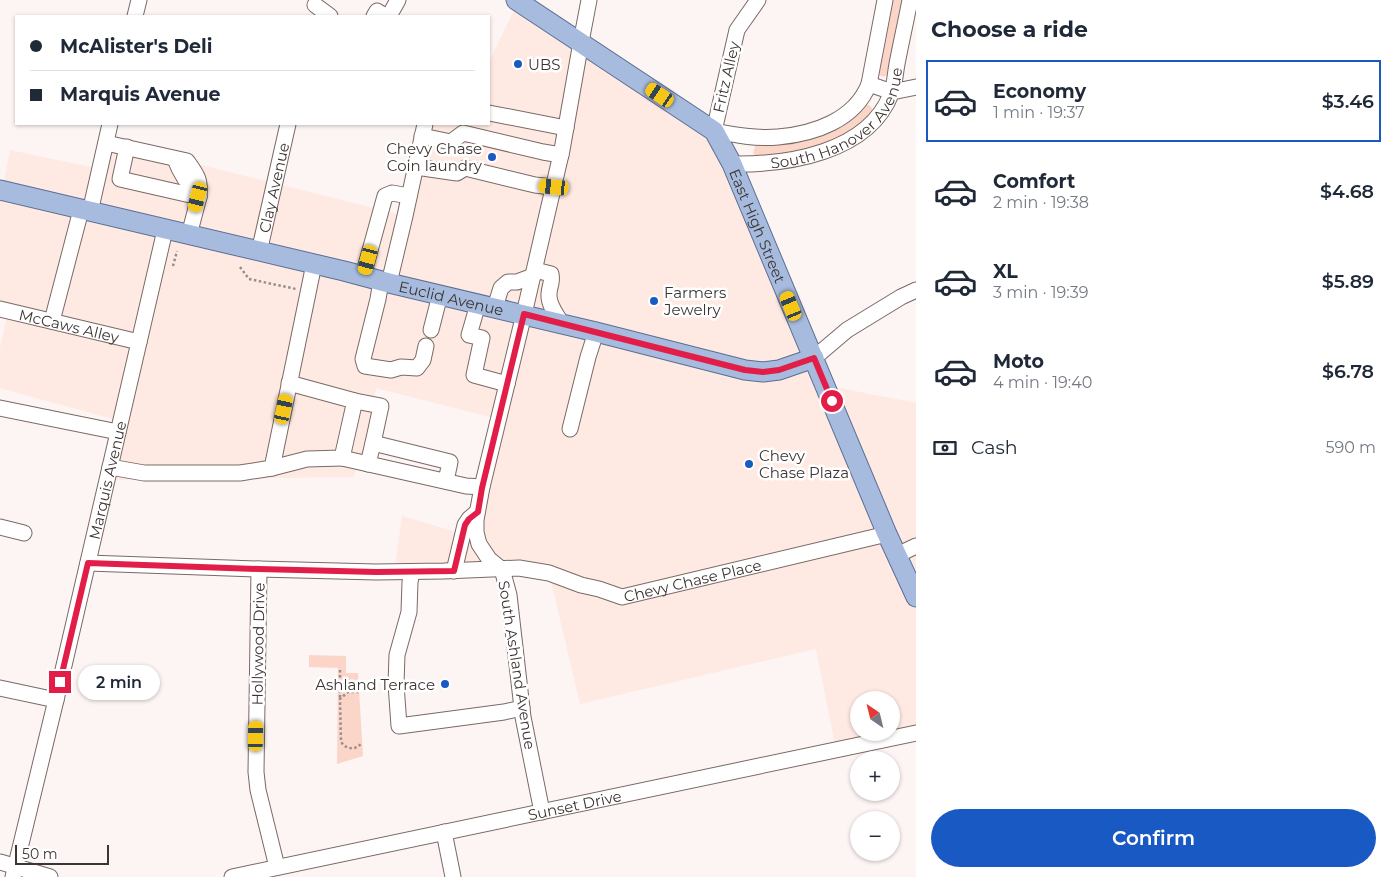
<!DOCTYPE html>
<meta charset="utf-8">
<style>
body{margin:0;font-family:Montserrat,sans-serif;background:#f6f6f7;color:#1f2937;height:100vh;display:flex;flex-direction:column;font-size:19px;white-space:nowrap}
*{box-sizing:border-box;margin:0}
p{font-size:16px;color:#747a83}
.icon{flex:none;width:28px;height:28px;fill:none;stroke:currentColor;stroke-width:2;stroke-linecap:round;stroke-linejoin:round}
.map{position:relative;flex:1;overflow:hidden}
.side{display:flex;flex-direction:column;background:#fff;width:475px}
.side>*{flex:none}
.top-card{position:absolute;left:15px;top:15px;width:475px;height:110px;border-radius:0px;box-shadow:0 1px 4px #0004;display:grid;align-content:center;height:110px;padding:0 15px;background:#fff}
.needle{width:32px;rotate:325deg}
.buttons{position:absolute;left:850px;top:691px;display:grid;gap:10px}
.buttons a{display:grid;place-items:center;width:50px;height:50px;border-radius:50%;background:#fff;box-shadow:0 1px 4px #0004;font-size:25px}
.scale{position:absolute;left:15px;bottom:12px;width:94px;box-sizing:border-box;padding-left:5px;border:2px solid #3c3533;border-top:0;font-size:14px;line-height:18px;white-space:nowrap;color:#3c3533;-webkit-text-stroke:4px #fff;paint-order:stroke}
.end{position:absolute;width:22px;height:22px;margin:-11px;border:6px solid #e11d48;background:#fff;box-shadow:0 0 0 2px #fff}
.from{border-radius:50%}
.bubble{position:absolute;height:35px;border-radius:18px;background:#fff;box-shadow:0 1px 4px #0004;font-size:16px;font-weight:600;line-height:35px;text-align:center}
.car{position:absolute;width:15px;height:30px;margin:-15px -8px;border-radius:6px;box-shadow:0 0 4px 1px #0007;background:linear-gradient(#f5c518 24%,#345 0 40%,#f5c518 0 76%,#345 0 86%,#f5c518 0)}
.top-card b{display:flex;align-items:center;gap:18px;height:48px;font-size:19px}
.top-card b+b{border-top:1px solid #e0e1e3}
.top-card i{width:12px;height:12px;background:#1f2937}
ul{padding:0;list-style:none}
li{display:flex;align-items:center;gap:15px;height:82px;margin:0 10px 8px;padding:0 5px;border:2px solid transparent;border-radius:0px}
li div{flex:1}
li b{display:block;font-size:19px}
li em{font-style:normal;font-weight:600}
li.on{border-color:#1959c4}
li>.icon{width:45px;height:45px;stroke-width:1.5}
h2{padding:0 15px;font-size:22px;line-height:60px}
.pay{display:flex;align-items:center;gap:12px;height:55px;padding:0 15px;font-size:19px}
.pay p{margin-inline-start:auto}
.cta{display:flex;gap:10px;margin-top:auto;padding:10px 15px}
.cta a{flex:1;height:58px;border-radius:30px;background:#1959c4;color:#fff;font-size:20px;font-weight:600;line-height:58px;text-align:center}
main{display:flex;flex:1;min-height:0}
.map>svg:first-child{display:block}
.built{fill:#ffe9e3;fill-rule:evenodd}
.green{fill:#fcd5c9}
.lines{fill:none;stroke-linecap:round;stroke-linejoin:round}
.minor-casing{stroke:#796a65;stroke-width:17}
.major-casing{stroke:#5a6e93;stroke-width:21}
.path{stroke:#958e8c;stroke-width:2.5;stroke-dasharray:2.5 2.5;stroke-linecap:butt}
.minor{stroke:#fff;stroke-width:15}
.major{stroke:#a6bbdd;stroke-width:19}
.route{stroke:#e11d48;stroke-width:6}
.poi-dot{fill:#1959c4;stroke:#fff;stroke-width:2}
.labels{text-anchor:middle;dominant-baseline:central;stroke-width:5;stroke-linejoin:round;paint-order:stroke}
.poi-label{font-size:15px;fill:#3c3533;stroke:#fff;text-anchor:start}
.street-label{font-size:15px;fill:#3c3533;stroke:#fff}
</style>
<main>
<div class="map">
<svg width="916" height="877" viewBox="0 0 916 877">
<rect width="100%" height="100%" fill="#fcf5f3"/>
<path class="built" d="M 518,2 L 714,131 L 825,385 L 916,403 L 916,732 L 836,750 L 816,649 L 580,704 L 549,573 L 394,572 L 402,516 L 477,538 L 498,419 L 376,388 L 363,454 L 353,477 L 107,480 L 120,421 L 0,388 L 0,348 L 8,311 L 0,309 L 0,190 L 2,191 L 10,150 L 100,169 L 106,141 L 405,216 L 425,124 L 489,124 L 489,62 ZM 859,700 L 891,700 L 891,732 L 859,732 Z"/>
<g class="green">
<path d="M 890,0 L 903,0 L 889,74 C 885,77 883,77 878,75 Z"/>
<path d="M 865,105 L 869,105 L 872,108 L 872,113 L 870,116 C 862,123 854,132 845,137 C 828,147 772,161 753,154 L 756,143 Z"/>
<path d="M 309,655 L 346,656 L 346,673 L 358,673 L 363,756 L 337,764 L 338,668 L 309,667 Z"/>
</g>
<g class="lines">
<defs>
<g id="minor">
<path d="M 758,0 L 737,30 L 714,131 C 735,135 757,139 778,137 C 814,134 855,120 869,84 L 885,0"/>
<path d="M 315,5 L 330,16"/>
<path d="M 135,16 L 139,0"/>
<path d="M 374,16 L 377,11 L 385,16"/>
<path d="M 389,16 L 398,0"/>
<path d="M 869,84 L 892,92 L 916,87"/>
<path d="M 489,113 L 566,128"/>
<path d="M 422,136 L 451,142 L 463,133 L 543,152 L 561,155"/>
<path d="M 106,143 L 187,161 C 197,175 201,180 199,197"/>
<path d="M 127,147 L 120,179 L 199,197 L 189,235"/>
<path d="M 175,159 C 180,173 188,185 199,197"/>
<path id="s1" d="M 732,164 C 787,165 868,153 891,94 C 895,85 895,74 897,64 C 901,43 906,21 910,0"/>
<path d="M 416,167 L 457,173 L 465,168 L 535,185 L 553,187"/>
<path d="M 90,212 L 110,124"/>
<path id="s2" d="M 259,252 L 288,124"/>
<path d="M 535,270 L 551,274 C 553,284 549,286 549,294 C 548,305 557,315 562,324"/>
<path d="M 363,276 L 385,196 L 392,193 L 409,196"/>
<path d="M 381,281 L 378,299 L 363,359 L 365,366 L 391,370 L 401,367 L 417,368 L 423,360 L 426,346"/>
<path d="M 389,283 L 405,216 L 425,124"/>
<path d="M 478,304 L 469,335 L 482,338 L 474,375 L 507,384"/>
<path d="M 495,307 L 501,288 L 508,282 L 517,282 L 533,276"/>
<path id="s3" d="M 0,309 L 139,342"/>
<path d="M 52,321 L 81,210"/>
<path d="M 431,330 L 440,295"/>
<path d="M 814,358 L 847,330 L 901,297 L 916,290"/>
<path d="M 355,401 L 381,406 L 373,443"/>
<path d="M 0,408 L 118,432"/>
<path d="M 570,429 L 588,357 L 596,332"/>
<path d="M 342,458 L 466,486 L 482,487"/>
<path d="M 368,464 L 373,443 L 450,462 L 446,481"/>
<path d="M 110,467 L 144,473 L 240,473 L 272,468 L 314,264"/>
<path d="M 272,468 L 307,459 L 342,458 L 353,409 L 355,401 L 289,383"/>
<path d="M 0,527 L 24,533"/>
<path d="M 897,555 L 916,546"/>
<path id="s4" d="M 88,563 L 259,569 L 376,572 L 444,571 L 519,568 L 549,573 L 581,585 L 599,589 L 622,597 L 887,534"/>
<path d="M 259,569 L 256,772 L 258,790 L 277,867"/>
<path d="M 454,571 L 465,525 L 469,519 L 477,512"/>
<path d="M 412,572 L 410,582 L 409,612 L 397,655 L 396,684 L 399,726 L 504,712 L 522,708"/>
<path d="M 0,688 L 56,700"/>
<path d="M 542,812 L 523,717 L 509,595 L 503,573 L 500,568 L 489,559 L 479,544 L 476,532 L 476,520 L 482,487 L 524,314 L 562,150 L 581,42 L 589,0"/>
<path d="M 444,832 L 453,877"/>
<path d="M 0,862 L 50,877"/>
<path id="s5" d="M 13,877 L 56,700 L 165,230"/>
<path id="s6" d="M 232,877 L 916,733"/>
</g>
<g id="major">
<path id="s7" d="M 516,0 L 714,131 L 732,164 L 887,534 L 916,597"/>
<path id="s8" d="M 0,190 L 344,271 L 389,283 L 596,332 L 745,370 L 763,372 L 779,370 L 814,358"/>
</g>
</defs>
<use href="#minor" class="minor-casing"/>
<use href="#major" class="major-casing"/>
<g class="path">
<path d="M 173,266 L 177,251"/>
<path d="M 240,267 L 249,279 L 296,289"/>
<path d="M 340,670 L 340,699"/>
<path d="M 359,692 L 348,692 L 340,699 L 341,741 L 343,745 C 351,750 356,749 362,743"/>
</g>
<use href="#minor" class="minor"/>
<use href="#major" class="major"/>
</g>
<g class="lines">
<path class="route" d="M 60,682 L 88,563 L 259,569 L 376,572 L 454,571 L 465,525 L 469,519 L 478,512 L 482,488 L 524,314 L 745,370 L 763,372 L 779,370 L 814,358 L 832,401"/>
</g>
<g class="poi-dot">
<circle cx="518" cy="64" r="5"/>
<circle cx="492" cy="157" r="5"/>
<circle cx="654" cy="301" r="5"/>
<circle cx="749" cy="464" r="5"/>
<circle cx="445" cy="684" r="5"/>
</g>
<g class="labels">
<g class="poi-label">
<text x="528" y="64">UBS</text>
<text x="482" y="148" text-anchor="end">Chevy Chase<tspan x="482" dy="17">Coin laundry</tspan></text>
<text x="664" y="292">Farmers<tspan x="664" dy="17">Jewelry</tspan></text>
<text x="759" y="455">Chevy<tspan x="759" dy="17">Chase Plaza</tspan></text>
<text x="435" y="684" text-anchor="end">Ashland Terrace</text>
</g>
<g class="street-label">
<text transform="translate(726 77) rotate(-77)">Fritz Alley</text>
<text stroke="none"><textPath href="#s1" startOffset="125">South Hanover Avenue</textPath></text>
<text stroke="none"><textPath href="#s2" startOffset="66">Clay Avenue</textPath></text>
<text stroke="none"><textPath href="#s7" startOffset="342">East High Street</textPath></text>
<text stroke="none"><textPath href="#s8" startOffset="464">Euclid Avenue</textPath></text>
<text stroke="none"><textPath href="#s3" startOffset="71">McCaws Alley</textPath></text>
<text stroke="none"><textPath href="#s5" startOffset="408">Marquis Avenue</textPath></text>
<text stroke="none"><textPath href="#s4" startOffset="611">Chevy Chase Place</textPath></text>
<text transform="translate(258 644) rotate(-89)">Hollywood Drive</text>
<text transform="translate(517 665) rotate(81)">South Ashland Avenue</text>
<text stroke="none"><textPath href="#s6" startOffset="350">Sunset Drive</textPath></text>
</g>
</g>
</svg>
<div class="buttons">
<a><svg class="needle" viewBox="-14 -14 28 28"><path d="M0-13l5 13h-10z" fill="#e53935"/><path d="M0 13l5-13h-10z" fill="#747a83"/></svg></a>
<a>+</a>
<a>−</a>
</div>
<div class="scale">50 m</div>
<i class="end from" style="left:832px;top:401px"></i>
<i class="end" style="left:60px;top:682px"></i>
<div class="bubble" style="left:78px;top:665px;width:82px">2 min</div>
<i class="car" style="left:660px;top:95px;rotate:304deg"></i>
<i class="car" style="left:554px;top:187px;rotate:276deg"></i>
<i class="car" style="left:198px;top:197px;rotate:194deg"></i>
<i class="car" style="left:368px;top:260px;rotate:195deg"></i>
<i class="car" style="left:791px;top:306px;rotate:337deg"></i>
<i class="car" style="left:284px;top:409px;rotate:12deg"></i>
<i class="car" style="left:256px;top:736px;rotate:1deg"></i>
<div class="top-card">
<b><i class="from"></i>McAlister's Deli</b>
<b><i></i>Marquis Avenue</b>
</div>
</div>
<section class="side">
<h2>Choose a ride</h2>
<ul>
<li class="on"><svg class="icon" aria-label="car" viewBox="0 0 24 24"><path d="M5 17H2v-5l4-1 3-4h7l3 4 3 1v5h-3M9 17h6M6 11h13"/><circle cx="7" cy="17" r="2"/><circle cx="17" cy="17" r="2"/></svg><div><b>Economy</b><p>1 min · 19:37</p></div><em>$3.46</em></li>
<li><svg class="icon" aria-label="car" viewBox="0 0 24 24"><path d="M5 17H2v-5l4-1 3-4h7l3 4 3 1v5h-3M9 17h6M6 11h13"/><circle cx="7" cy="17" r="2"/><circle cx="17" cy="17" r="2"/></svg><div><b>Comfort</b><p>2 min · 19:38</p></div><em>$4.68</em></li>
<li><svg class="icon" aria-label="car" viewBox="0 0 24 24"><path d="M5 17H2v-5l4-1 3-4h7l3 4 3 1v5h-3M9 17h6M6 11h13"/><circle cx="7" cy="17" r="2"/><circle cx="17" cy="17" r="2"/></svg><div><b>XL</b><p>3 min · 19:39</p></div><em>$5.89</em></li>
<li><svg class="icon" aria-label="car" viewBox="0 0 24 24"><path d="M5 17H2v-5l4-1 3-4h7l3 4 3 1v5h-3M9 17h6M6 11h13"/><circle cx="7" cy="17" r="2"/><circle cx="17" cy="17" r="2"/></svg><div><b>Moto</b><p>4 min · 19:40</p></div><em>$6.78</em></li>
</ul>
<div class="pay"><svg class="icon" aria-label="cash" viewBox="0 0 24 24"><path d="M3 7h18v10H3z"/><circle cx="12" cy="12" r="2"/></svg>Cash<p>590 m</p></div>
<div class="cta"><a>Confirm</a></div>
</section>
</main>
